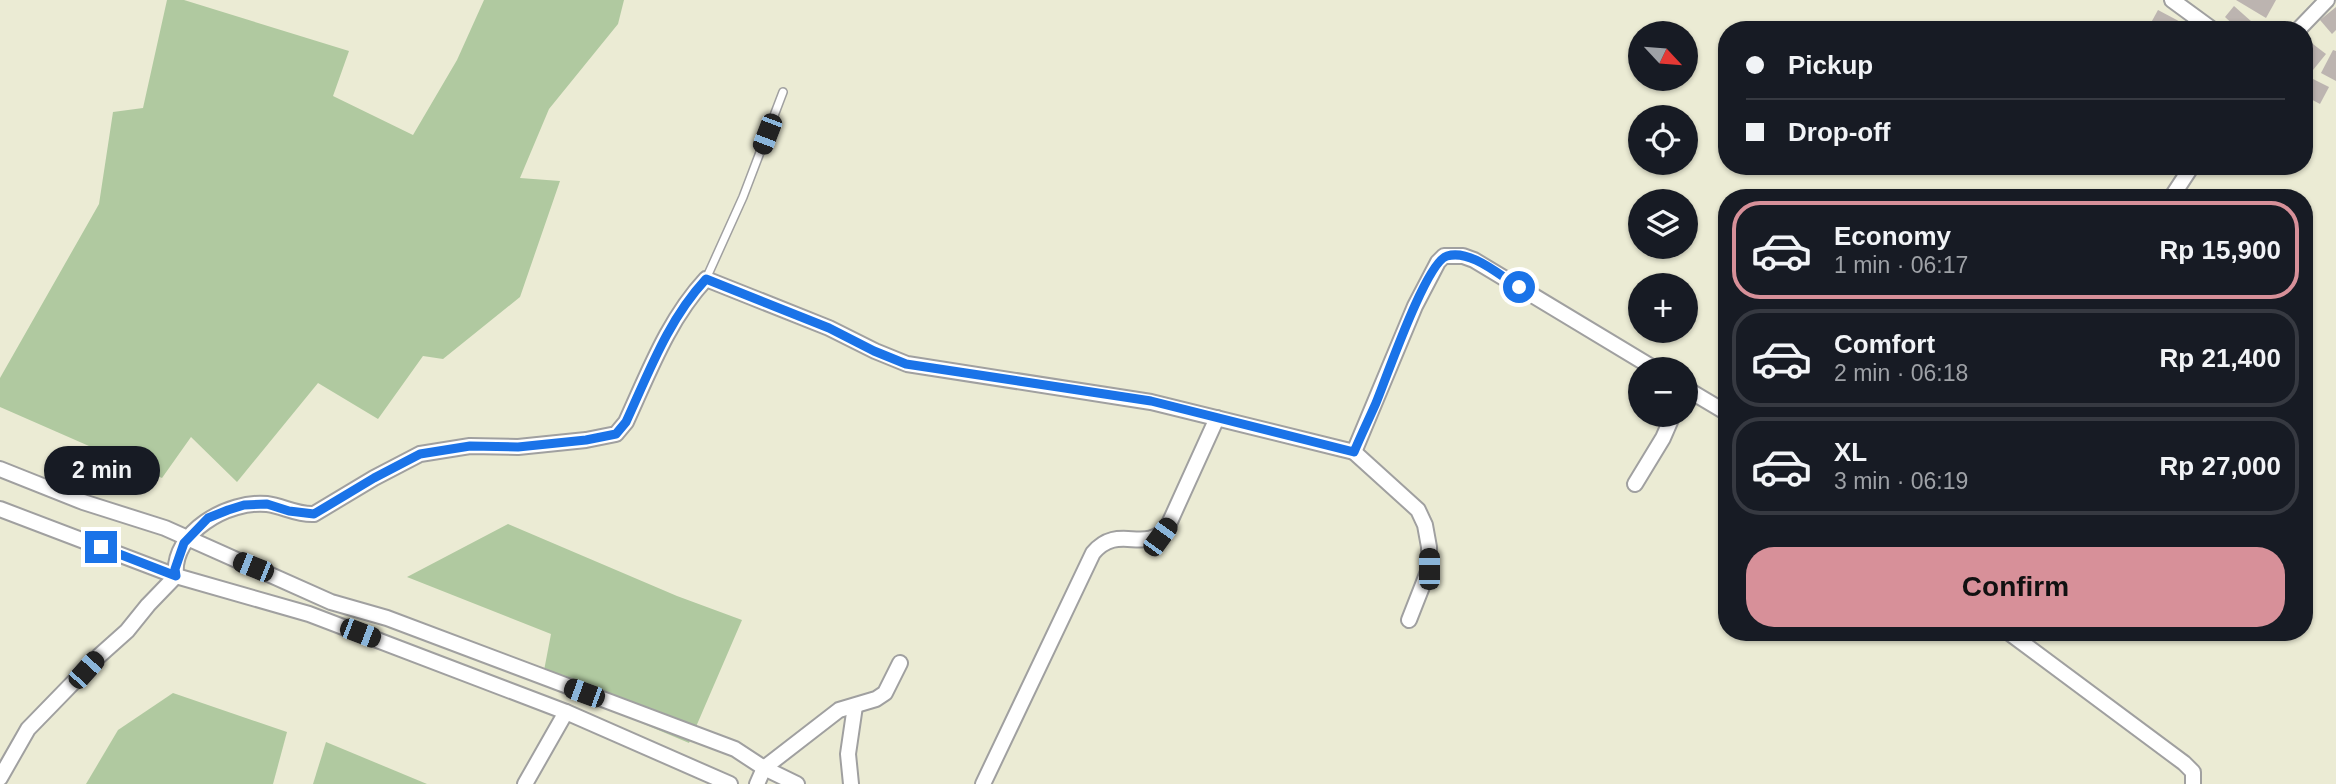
<!DOCTYPE html>
<meta charset="utf-8">
<style>
body{margin:0;font-family:Arial,sans-serif;background:#20242c;color:#f1f3f6;height:100vh;display:flex;flex-direction:column;font-size:26px;white-space:nowrap}
*{box-sizing:border-box;margin:0}
p{font-size:23px;color:#9ea1a6}
.icon{flex:none;width:38px;height:38px;fill:none;stroke:currentColor;stroke-width:2;stroke-linecap:round;stroke-linejoin:round}
.map{position:relative;flex:1;overflow:hidden}
.sheet{position:absolute;left:1718px;top:189px;width:595px;height:452px;display:flex;flex-direction:column;background:#171b24;border-radius:28px;box-shadow:0 2px 5px #0004}
.sheet>*{flex:none}
.banner{position:absolute;left:1718px;top:21px;width:595px;height:154px;border-radius:28px;box-shadow:0 2px 5px #0004;display:grid;align-content:center;height:154px;padding:0 28px;background:#171b24}
.needle{width:46px;rotate:116deg}
.buttons{position:absolute;left:1628px;top:21px;display:grid;gap:14px}
.buttons a{display:grid;place-items:center;width:70px;height:70px;border-radius:50%;background:#171b24;box-shadow:0 2px 5px #0004;font-size:35px}
.end{position:absolute;width:32px;height:32px;margin:-16px;border:9px solid #1a73e8;background:#fff;box-shadow:0 0 0 4px #fff}
.from{border-radius:50%}
.bubble{position:absolute;height:49px;border-radius:24px;background:#171b24;box-shadow:0 2px 5px #0004;font-size:23px;font-weight:800;line-height:49px;text-align:center}
.car{position:absolute;width:21px;height:42px;margin:-21px -10px;border-radius:9px;box-shadow:0 0 5px 2px #0007;background:linear-gradient(#222 24%,#8ab4d8 0 40%,#222 0 76%,#8ab4d8 0 86%,#222 0)}
.banner b{display:flex;align-items:center;gap:24px;height:66px;font-size:26px}
.banner b+b{border-top:2px solid #363941}
.banner i{width:18px;height:18px;background:#f1f3f6}
ul{padding:12px 0 0;list-style:none}
li{display:flex;align-items:center;gap:21px;height:98px;margin:0 14px 10px;padding:0 14px;border:4px solid #363941;border-radius:28px}
li div{flex:1}
li b{display:block;font-size:26px}
li em{font-style:normal;font-weight:800}
li.selected{border-color:#d79099}
li>.icon{width:63px;height:63px;stroke-width:1.5}
.button{display:flex;gap:14px;margin-top:auto;padding:14px 28px}
.button a{flex:1;height:80px;border-radius:28px;background:#d79099;color:#111;font-size:28px;font-weight:800;line-height:80px;text-align:center}
.map>svg:first-child{display:block}
.farmland{fill:#ebebd4;fill-rule:evenodd}
.forest{fill:#b0c9a0}
.building{fill:#bcb4b0}
.lines{fill:none;stroke-linecap:round;stroke-linejoin:round}
.service-casing{stroke:#a0a0a0;stroke-width:10}
.minor-casing{stroke:#a0a0a0;stroke-width:18}
.service{stroke:#fff;stroke-width:7}
.minor{stroke:#fff;stroke-width:14}
.route{stroke:#1a73e8;stroke-width:9}
</style>
<div class="map">
<svg width="2336" height="784" viewBox="0 0 2336 784">
<rect width="100%" height="100%" fill="#efebe7"/>
<path class="farmland" d="M 0,0 L 2336,0 L 2336,784 L 0,784 ZM 1727,30 L 2305,30 L 2305,166 L 1727,166 ZM 1640,33 L 1685,33 L 1685,79 L 1640,79 ZM 1640,117 L 1685,117 L 1685,163 L 1640,163 ZM 1727,198 L 2305,198 L 2305,632 L 1727,632 ZM 1640,201 L 1685,201 L 1685,247 L 1640,247 ZM 1640,285 L 1685,285 L 1685,331 L 1640,331 ZM 1640,369 L 1685,369 L 1685,415 L 1640,415 Z"/>
<g class="forest">
<path d="M 167,0 L 184,0 L 349,51 L 333,96 L 413,135 L 457,60 L 484,0 L 624,0 L 618,24 L 549,109 L 520,178 L 560,181 L 520,297 L 443,359 L 423,356 L 378,419 L 318,383 L 237,482 L 191,437 L 162,478 L 0,407 L 0,378 L 99,204 L 113,112 L 143,108 Z"/>
<path d="M 508,524 L 677,596 L 742,620 L 689,743 L 542,681 L 551,634 L 407,577 Z"/>
<path d="M 173,693 L 287,732 L 273,784 L 86,784 L 118,730 Z"/>
<path d="M 326,742 L 427,784 L 313,784 Z"/>
</g>
<g class="building">
<path d="M 2236,0 L 2276,0 L 2266,18 Z"/>
<path d="M 2234,6 L 2252,22 L 2245,30 L 2239,30 L 2225,17 Z"/>
<path d="M 2336,7 L 2336,30 L 2332,34 L 2320,20 Z"/>
<path d="M 2158,10 L 2190,27 L 2189,30 L 2147,30 Z"/>
<path d="M 2305,38 L 2326,54 L 2313,70 L 2305,64 Z"/>
<path d="M 2333,50 L 2336,51 L 2336,81 L 2321,73 Z"/>
<path d="M 2305,75 L 2329,87 L 2320,104 L 2305,96 Z"/>
</g>
<g class="lines">
<defs>
<path id="service" d="M 706,279 L 743,197 L 783,92"/>
<g id="minor">
<path d="M 2172,0 L 2213,30"/>
<path d="M 2298,30 L 2327,0"/>
<path d="M 2171,198 L 2192,166"/>
<path d="M 1685,388 L 1727,413"/>
<path d="M 1354,452 L 1418,510 L 1425,525 L 1429,547 L 1429,569 L 1409,620"/>
<path d="M 0,469 L 83,502 L 165,528 L 331,602 L 387,618 L 735,749 L 764,768 L 797,784"/>
<path d="M 1635,484 L 1663,438 L 1673,415"/>
<path d="M 0,509 L 176,576 L 309,614 L 566,712 L 730,784"/>
<path d="M 2008,632 L 2184,763 L 2193,772 L 2193,784"/>
<path d="M 0,778 L 28,729 L 99,656 L 127,631 L 148,605 L 176,576 C 171,532 229,500 267,504 C 283,506 297,515 314,514 L 374,478 L 420,454 L 470,446 L 518,447 L 586,440 L 616,434 L 626,422 C 649,372 668,320 706,279 L 829,328 L 875,351 L 907,364 L 1151,402 L 1354,452 L 1415,306 L 1438,262 L 1444,256 L 1463,256 L 1474,260 L 1655,369"/>
<path d="M 525,784 L 566,712"/>
<path d="M 757,784 L 764,768 L 839,710 L 876,699 L 885,693 L 900,663"/>
<path d="M 851,784 L 848,754 L 855,706"/>
<path d="M 983,784 L 1093,553 C 1119,522 1145,556 1168,526 L 1217,418"/>
</g>
</defs>
<use href="#service" class="service-casing"/>
<use href="#minor" class="minor-casing"/>
<use href="#service" class="service"/>
<use href="#minor" class="minor"/>
</g>
<g class="lines">
<path class="route" d="M 101,547 L 176,576 L 175,569 L 184,543 L 208,518 L 228,510 L 244,505 L 267,504 L 289,511 L 314,514 L 374,478 L 420,454 L 470,446 L 518,447 L 586,440 L 616,434 L 626,422 C 649,372 668,320 706,279 L 829,328 L 874,351 L 906,364 L 1151,401 L 1354,452 C 1361,435 1369,419 1376,403 C 1386,379 1426,262 1447,256 C 1471,249 1500,276 1519,287"/>
</g>
</svg>
<div class="buttons">
<a><svg class="needle" viewBox="-14 -14 28 28"><path d="M0-13l5 13h-10z" fill="#e53935"/><path d="M0 13l5-13h-10z" fill="#9ea1a6"/></svg></a>
<a><svg class="icon" aria-label="locate" viewBox="0 0 24 24"><circle cx="12" cy="12" r="6"/><path d="M12 2v4M12 18v4M2 12h4M18 12h4"/></svg></a>
<a><svg class="icon" aria-label="layers" viewBox="0 0 24 24"><path d="M12 4l9 5-9 5-9-5zM3 14l9 5 9-5"/></svg></a>
<a>+</a>
<a>−</a>
</div>
<i class="end from" style="left:1519px;top:287px"></i>
<i class="end" style="left:101px;top:547px"></i>
<div class="bubble" style="left:44px;top:446px;width:116px">2 min</div>
<i class="car" style="left:767px;top:134px;rotate:201deg"></i>
<i class="car" style="left:1160px;top:537px;rotate:36deg"></i>
<i class="car" style="left:253px;top:567px;rotate:292deg"></i>
<i class="car" style="left:1429px;top:569px;rotate:0deg"></i>
<i class="car" style="left:360px;top:633px;rotate:111deg"></i>
<i class="car" style="left:86px;top:670px;rotate:42deg"></i>
<i class="car" style="left:584px;top:693px;rotate:290deg"></i>
<div class="banner">
<b><i class="from"></i>Pickup</b>
<b><i></i>Drop-off</b>
</div>
<section class="sheet">
<ul>
<li class="selected"><svg class="icon" aria-label="car" viewBox="0 0 24 24"><path d="M5 17H2v-5l4-1 3-4h7l3 4 3 1v5h-3M9 17h6M6 11h13"/><circle cx="7" cy="17" r="2"/><circle cx="17" cy="17" r="2"/></svg><div><b>Economy</b><p>1 min · 06:17</p></div><em>Rp 15,900</em></li>
<li><svg class="icon" aria-label="car" viewBox="0 0 24 24"><path d="M5 17H2v-5l4-1 3-4h7l3 4 3 1v5h-3M9 17h6M6 11h13"/><circle cx="7" cy="17" r="2"/><circle cx="17" cy="17" r="2"/></svg><div><b>Comfort</b><p>2 min · 06:18</p></div><em>Rp 21,400</em></li>
<li><svg class="icon" aria-label="car" viewBox="0 0 24 24"><path d="M5 17H2v-5l4-1 3-4h7l3 4 3 1v5h-3M9 17h6M6 11h13"/><circle cx="7" cy="17" r="2"/><circle cx="17" cy="17" r="2"/></svg><div><b>XL</b><p>3 min · 06:19</p></div><em>Rp 27,000</em></li>
</ul>
<div class="button"><a>Confirm</a></div>
</section>
</div>
